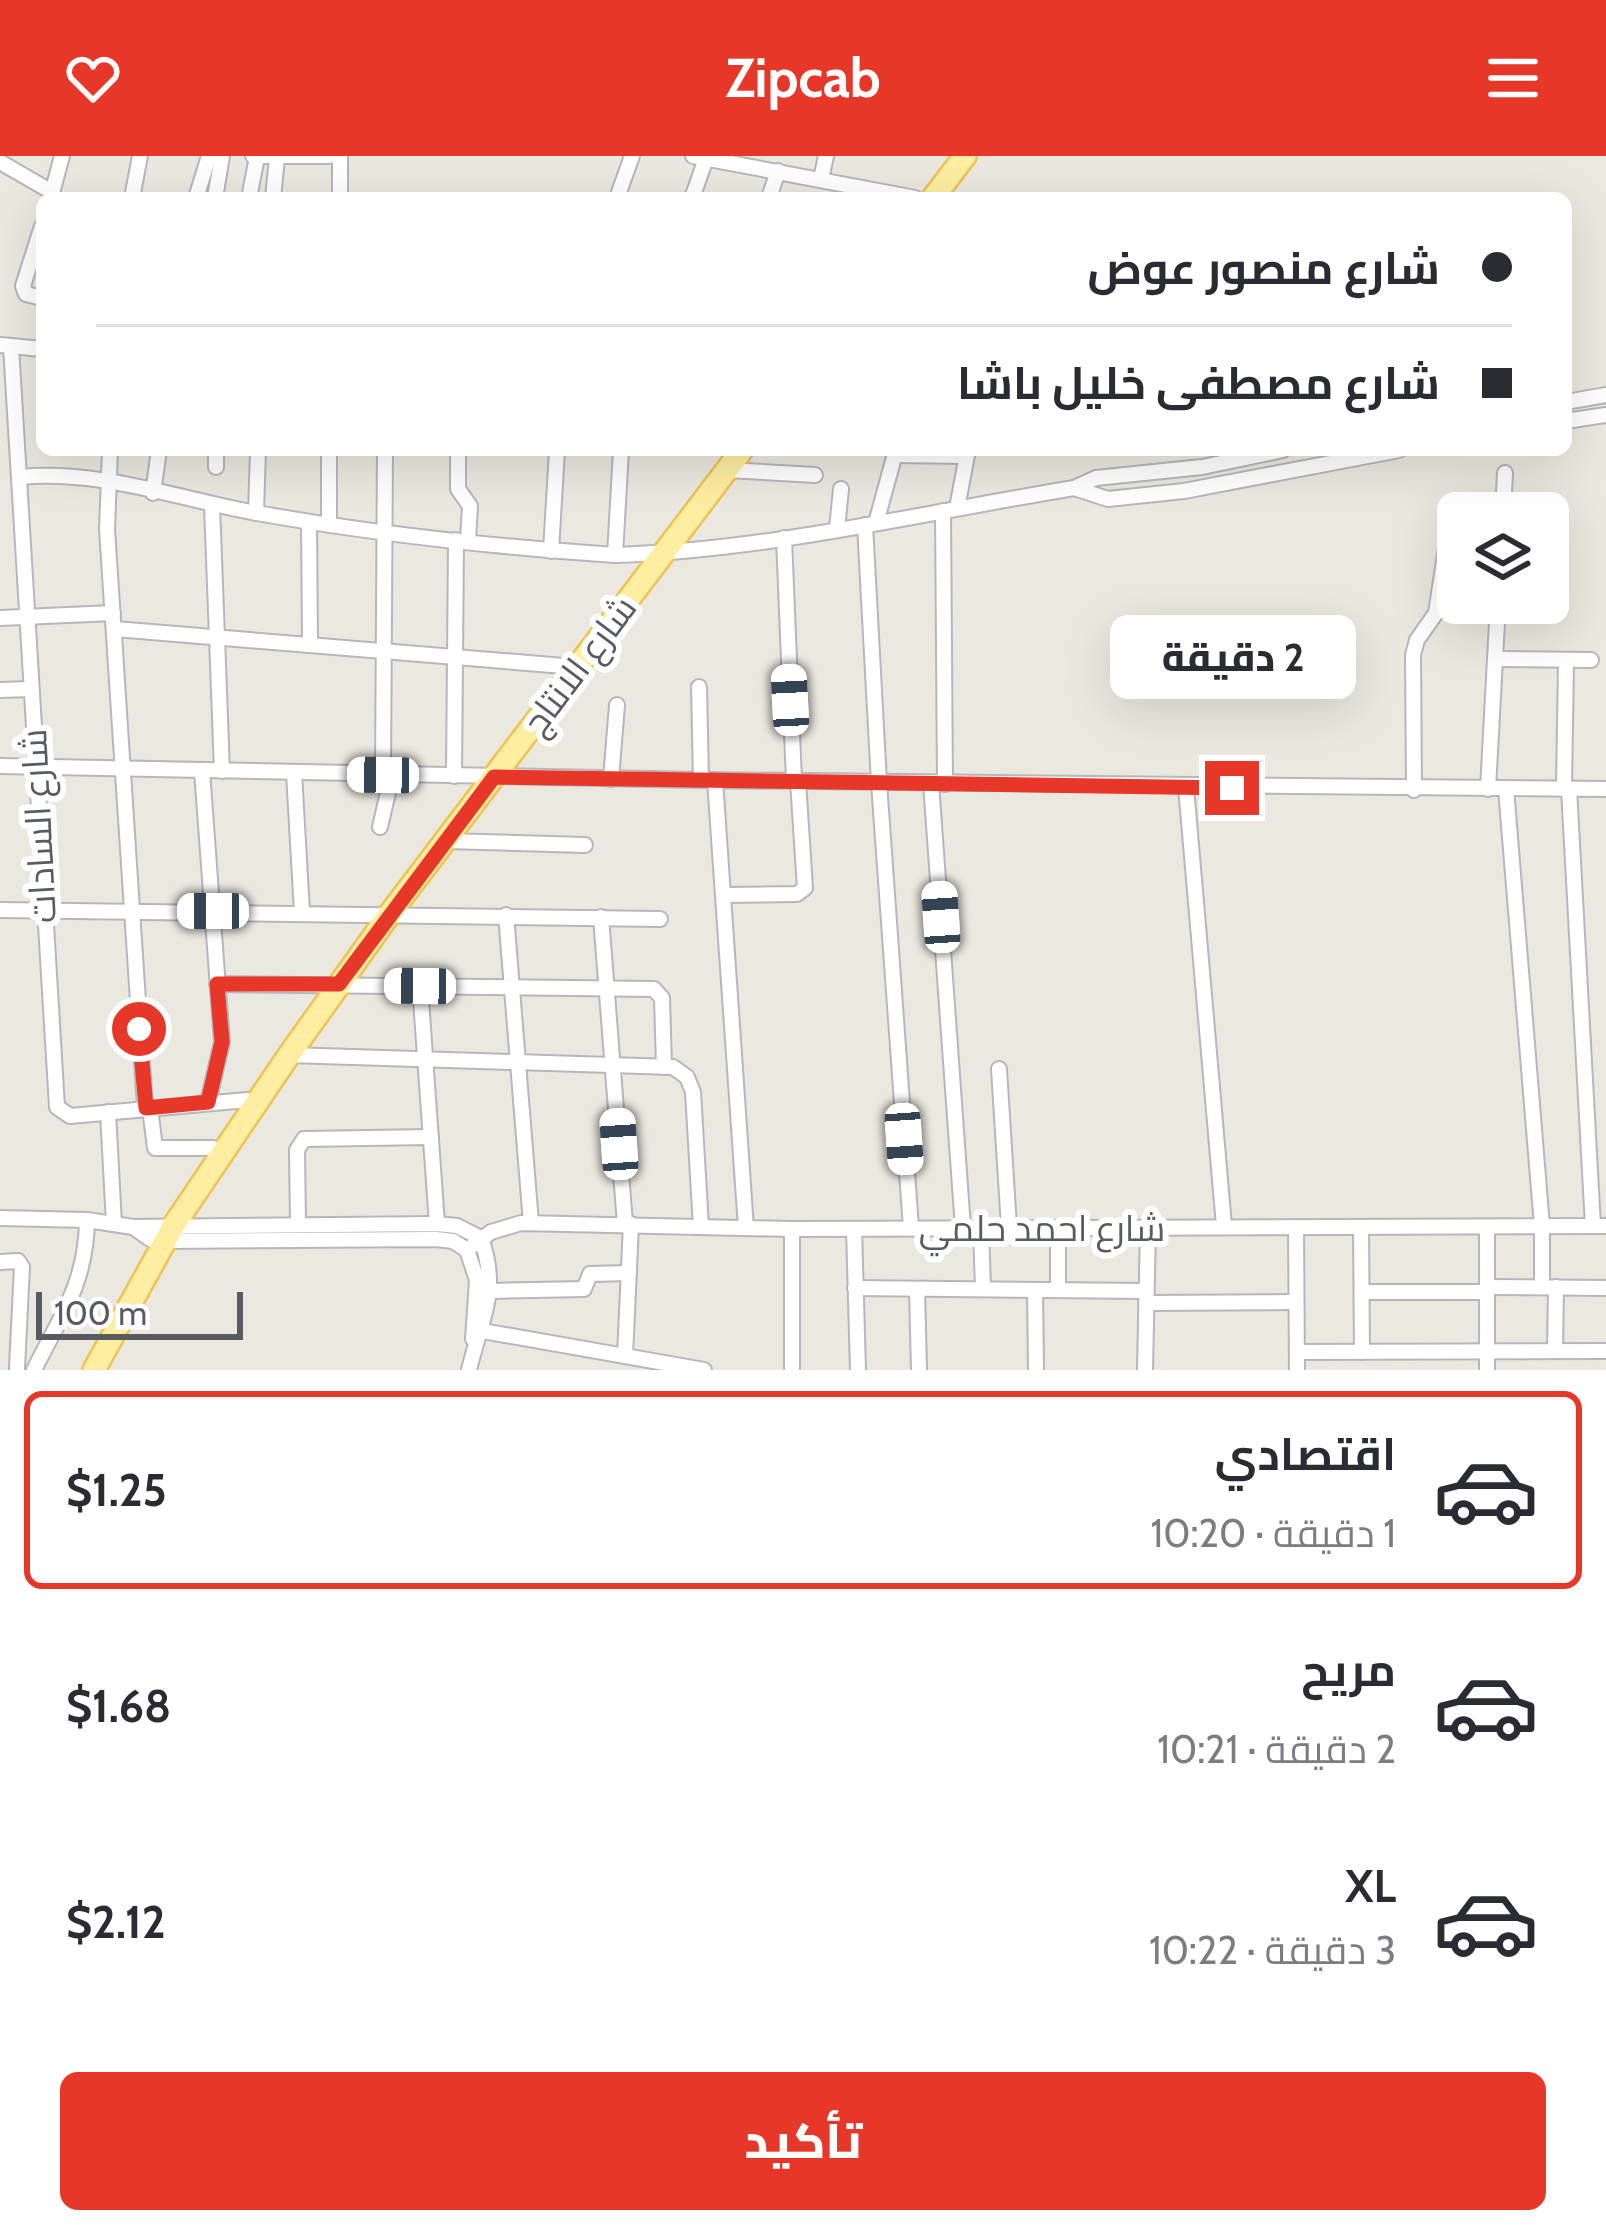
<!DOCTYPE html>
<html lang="ar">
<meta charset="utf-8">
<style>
body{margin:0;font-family:Cabin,Cairo,sans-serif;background:#f7f7f7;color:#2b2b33;direction:rtl;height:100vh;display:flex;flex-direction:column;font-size:45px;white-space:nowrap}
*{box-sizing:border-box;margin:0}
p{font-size:39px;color:#7c7c81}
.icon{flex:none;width:66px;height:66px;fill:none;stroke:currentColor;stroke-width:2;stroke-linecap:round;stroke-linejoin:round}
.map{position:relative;height:1214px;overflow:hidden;direction:ltr}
.side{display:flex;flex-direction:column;background:#fff;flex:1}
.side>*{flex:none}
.banner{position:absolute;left:36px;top:36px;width:1536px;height:264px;border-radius:18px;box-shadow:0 12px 48px #0002;direction:rtl;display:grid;align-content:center;height:264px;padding:0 60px;background:#fff}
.fabs{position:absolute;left:1437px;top:336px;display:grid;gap:24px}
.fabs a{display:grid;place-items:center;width:132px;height:132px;border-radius:18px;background:#fff;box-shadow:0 12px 48px #0002;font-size:60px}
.scale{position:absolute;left:36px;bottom:30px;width:207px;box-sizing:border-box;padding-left:12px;border:6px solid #585c60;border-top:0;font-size:33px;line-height:42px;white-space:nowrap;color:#585c60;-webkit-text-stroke:9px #fff;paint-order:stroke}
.end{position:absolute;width:54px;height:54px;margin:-27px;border:15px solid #e73729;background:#fff;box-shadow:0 0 0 6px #fff}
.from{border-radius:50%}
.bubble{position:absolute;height:84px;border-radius:18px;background:#fff;box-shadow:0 12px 48px #0002;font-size:39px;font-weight:800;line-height:84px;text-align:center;direction:rtl}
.car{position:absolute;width:36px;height:72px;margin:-36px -18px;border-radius:15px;box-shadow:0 0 9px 3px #0007;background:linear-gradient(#fff 24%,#345 0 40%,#fff 0 76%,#345 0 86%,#fff 0)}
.banner b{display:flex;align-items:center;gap:42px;height:114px;font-size:45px}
.banner b+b{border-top:3px solid #e1e1e2}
.banner i{width:30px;height:30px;background:#2b2b33}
ul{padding:21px 0 0;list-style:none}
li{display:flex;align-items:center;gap:36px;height:198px;margin:0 24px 18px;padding:0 36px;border:6px solid transparent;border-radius:18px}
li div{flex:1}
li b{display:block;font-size:45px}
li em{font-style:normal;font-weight:800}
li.selected{border-color:#e73729}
li>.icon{width:108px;height:108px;stroke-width:1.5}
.cta{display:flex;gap:24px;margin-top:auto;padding:24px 60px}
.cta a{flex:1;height:138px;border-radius:18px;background:#e73729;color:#fff;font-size:48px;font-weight:800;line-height:138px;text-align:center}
header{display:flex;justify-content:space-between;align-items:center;height:156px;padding:0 60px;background:#e73729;color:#fff;font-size:54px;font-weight:800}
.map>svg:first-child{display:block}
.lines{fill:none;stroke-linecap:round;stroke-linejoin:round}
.street-casing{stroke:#b5b7bc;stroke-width:18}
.primary-casing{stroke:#efc254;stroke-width:26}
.street{stroke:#fff;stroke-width:14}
.primary{stroke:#feeea1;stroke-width:21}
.route{stroke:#e73729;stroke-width:15}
.labels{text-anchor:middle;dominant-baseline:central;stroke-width:12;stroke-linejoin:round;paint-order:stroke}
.street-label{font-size:36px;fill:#585c60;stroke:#fff}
</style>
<header><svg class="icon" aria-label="menu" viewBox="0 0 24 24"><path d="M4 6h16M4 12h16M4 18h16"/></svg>Zipcab<svg class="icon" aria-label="heart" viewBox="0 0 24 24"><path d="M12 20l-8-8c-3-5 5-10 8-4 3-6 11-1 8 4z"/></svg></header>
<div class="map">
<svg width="1606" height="1214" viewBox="0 0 1606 1214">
<rect width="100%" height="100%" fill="#ebe8df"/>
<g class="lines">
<defs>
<g id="street">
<path d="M 253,0 L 329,0"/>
<path d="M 340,0 L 340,42"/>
<path d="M 693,0 L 915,42"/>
<path d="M 0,6 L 52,36"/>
<path d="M 821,23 L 826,0"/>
<path d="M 51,41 L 62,0"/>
<path d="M 132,42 L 140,0"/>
<path d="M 196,42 L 209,0"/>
<path d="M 215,42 L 222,0"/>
<path d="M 249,42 L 257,1"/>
<path d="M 273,42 L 277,2"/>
<path d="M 617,42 L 632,0"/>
<path d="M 692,42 L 707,0"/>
<path d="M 769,42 L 778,15"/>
<path d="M 42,70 L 23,130 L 26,138 L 42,142"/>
<path d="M 0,189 L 42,193"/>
<path d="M 11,190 L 57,951 L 70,960 L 247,944"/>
<path d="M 1566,246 L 1606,239"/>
<path d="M 1566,265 L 1606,259"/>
<path d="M 110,294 L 107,373 L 145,952"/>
<path d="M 458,294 L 458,333 L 470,350 L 468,385"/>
<path d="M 894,299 L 966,300"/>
<path d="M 216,311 L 216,294"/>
<path d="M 727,314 L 815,319"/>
<path d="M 20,321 C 100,313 178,343 257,357 C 375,378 496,391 615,399 C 769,394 922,357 1074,332 L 1108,343 L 1184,335 L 1399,294"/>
<path d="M 1074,332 L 1096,322 L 1202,311 L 1283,294"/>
<path d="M 153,337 L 159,294"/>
<path d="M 212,349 L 222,615"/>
<path d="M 957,352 L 968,294"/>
<path d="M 943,355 L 945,628"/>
<path d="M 256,357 L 258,294"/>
<path d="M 1503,357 L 1505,317"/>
<path d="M 309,366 L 310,489"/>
<path d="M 876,367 L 896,294"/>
<path d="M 329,369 L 329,294"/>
<path d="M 865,369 L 879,627 L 911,1072"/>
<path d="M 837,373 L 841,333"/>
<path d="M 784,382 L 794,625"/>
<path d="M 551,395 L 557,294"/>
<path d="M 615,399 L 621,294"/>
<path d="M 0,462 L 113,457"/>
<path d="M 115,473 L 576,511"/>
<path d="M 1495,503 L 1591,504"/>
<path d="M 699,531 L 701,624"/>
<path d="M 0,534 L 31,533"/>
<path d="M 0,610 L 701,624 L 1606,633"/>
<path d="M 202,615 L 222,886 L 208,946"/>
<path d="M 294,617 L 302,756"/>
<path d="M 383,618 L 385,294"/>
<path d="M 454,620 L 456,384"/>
<path d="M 611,623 L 617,549"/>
<path d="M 715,624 L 746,1072"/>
<path d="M 931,627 L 963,1072"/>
<path d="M 1186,631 L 1224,1070"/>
<path d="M 1488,633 L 1498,447"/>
<path d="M 1506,633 L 1542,1070 L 1542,1131"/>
<path d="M 1564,633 L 1566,504"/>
<path d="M 1569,633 L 1593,1070"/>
<path d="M 1414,634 L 1413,499 L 1417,484 L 1436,457 L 1448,379 L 1458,372"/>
<path d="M 380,671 L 392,619"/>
<path d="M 445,685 L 585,689"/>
<path d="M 723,739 L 797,738 L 805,732 L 798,625"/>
<path d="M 0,754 L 660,763"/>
<path d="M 506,759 L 531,1067"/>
<path d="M 601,761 L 625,1068"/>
<path d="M 217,828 L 654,833 L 662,842 L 664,911"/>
<path d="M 420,830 L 437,1068"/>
<path d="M 289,899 L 673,911 L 687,921 L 693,936 L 701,1071"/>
<path d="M 999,913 L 1009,1071"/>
<path d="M 150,952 L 155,992 L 213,992"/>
<path d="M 108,956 L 114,1068"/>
<path d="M 0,1062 L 87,1064 L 133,1071 L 437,1068 L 457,1070 L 481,1082 C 500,1136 481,1163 469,1214"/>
<path d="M 298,1067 L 297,994 L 304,983 L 431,981"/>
<path d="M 133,1071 L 150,1083 L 164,1085 L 436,1083 L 453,1085 L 467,1094"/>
<path d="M 1296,1071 L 1297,1214"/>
<path d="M 1361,1071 L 1362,1196"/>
<path d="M 981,1072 L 983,1133"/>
<path d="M 1058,1072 L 1058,1134"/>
<path d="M 854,1073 L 858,1214"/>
<path d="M 467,1094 L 491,1076 L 521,1067 L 792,1073 L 1606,1070"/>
<path d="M 467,1094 L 477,1124 L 473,1183"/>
<path d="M 0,1106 L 18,1105 L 22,1111 L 17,1212"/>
<path d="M 1487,1131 L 1606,1132"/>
<path d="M 855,1132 L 1146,1135"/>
<path d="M 917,1133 L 919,1214"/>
<path d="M 1035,1134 L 1036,1214"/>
<path d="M 490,1135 L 584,1133 L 590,1118 L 629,1117"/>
<path d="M 1362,1136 L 1487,1136"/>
<path d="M 1146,1147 L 1296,1146"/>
<path d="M 477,1174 L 704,1214"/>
<path d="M 1555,1194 L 1556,1131"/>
<path d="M 1297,1196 L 1606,1195"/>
<path d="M 625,1200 L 631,1068"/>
<path d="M 34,1214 C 61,1159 86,1128 87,1064"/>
<path d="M 792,1214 L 792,1073"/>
<path d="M 1145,1214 L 1148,1072"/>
<path d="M 1487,1214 L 1487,1071"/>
</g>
<g id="primary">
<path d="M 933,42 L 965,0"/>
<path d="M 94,1214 L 174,1069 L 289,899 L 391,756 L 742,294"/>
</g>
</defs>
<use href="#street" class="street-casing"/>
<use href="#primary" class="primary-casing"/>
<use href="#street" class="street"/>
<use href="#primary" class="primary"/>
</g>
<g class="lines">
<path class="route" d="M 139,873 L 146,952 L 208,946 L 222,886 L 217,828 L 339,828 L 494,621 L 1232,632"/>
</g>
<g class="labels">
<g class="street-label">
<text transform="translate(579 509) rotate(-53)">شارع الانتاج</text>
<text transform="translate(38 670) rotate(-93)">شارع السادات</text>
<text x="1042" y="1072">شارع احمد حلمي</text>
</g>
</g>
</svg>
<div class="fabs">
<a><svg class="icon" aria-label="layers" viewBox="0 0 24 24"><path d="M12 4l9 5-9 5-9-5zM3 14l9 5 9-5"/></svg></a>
</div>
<div class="scale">100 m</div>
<i class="end from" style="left:139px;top:873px"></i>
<i class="end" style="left:1232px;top:632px"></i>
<div class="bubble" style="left:1110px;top:459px;width:246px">2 دقيقة</div>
<i class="car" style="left:790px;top:544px;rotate:357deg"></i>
<i class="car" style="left:383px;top:619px;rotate:271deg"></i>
<i class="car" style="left:213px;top:755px;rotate:270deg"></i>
<i class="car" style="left:941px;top:761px;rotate:356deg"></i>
<i class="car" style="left:420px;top:830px;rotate:271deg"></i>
<i class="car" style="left:904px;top:983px;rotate:176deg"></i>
<i class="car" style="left:619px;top:988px;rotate:356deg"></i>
<div class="banner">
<b><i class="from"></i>شارع منصور عوض</b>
<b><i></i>شارع مصطفى خليل باشا</b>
</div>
</div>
<section class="side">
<ul>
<li class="selected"><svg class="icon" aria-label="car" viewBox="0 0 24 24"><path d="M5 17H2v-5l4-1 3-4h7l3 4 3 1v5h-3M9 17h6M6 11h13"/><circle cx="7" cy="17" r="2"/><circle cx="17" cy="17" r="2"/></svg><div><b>اقتصادي</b><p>1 دقيقة · 10:20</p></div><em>$1.25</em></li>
<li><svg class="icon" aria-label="car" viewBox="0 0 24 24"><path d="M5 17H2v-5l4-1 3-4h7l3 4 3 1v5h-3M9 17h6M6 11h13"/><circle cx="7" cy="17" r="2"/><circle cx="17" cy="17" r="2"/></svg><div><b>مريح</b><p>2 دقيقة · 10:21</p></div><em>$1.68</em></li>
<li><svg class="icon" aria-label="car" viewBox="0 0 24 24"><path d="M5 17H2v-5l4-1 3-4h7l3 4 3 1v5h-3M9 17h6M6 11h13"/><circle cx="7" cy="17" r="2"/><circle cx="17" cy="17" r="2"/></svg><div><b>XL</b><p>3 دقيقة · 10:22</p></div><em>$2.12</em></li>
</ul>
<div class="cta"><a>تأكيد</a></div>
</section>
